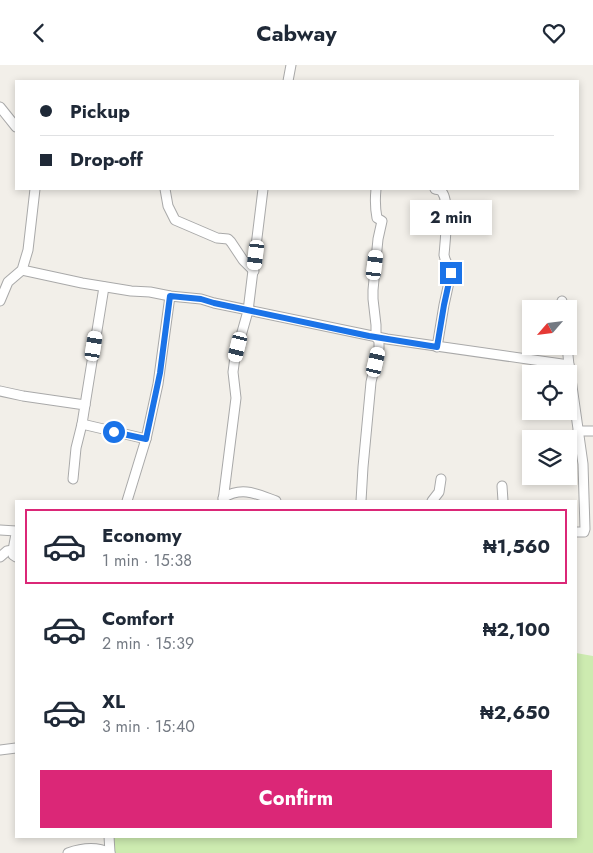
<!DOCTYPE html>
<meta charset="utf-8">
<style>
body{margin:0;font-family:Jost,sans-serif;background:#f2f2f3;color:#1f2937;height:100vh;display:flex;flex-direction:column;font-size:19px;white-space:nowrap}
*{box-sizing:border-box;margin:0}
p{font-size:16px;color:#747a83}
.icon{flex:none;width:28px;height:28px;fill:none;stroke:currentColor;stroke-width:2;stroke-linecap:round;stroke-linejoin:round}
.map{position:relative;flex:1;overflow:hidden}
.sheet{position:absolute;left:15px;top:435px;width:562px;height:338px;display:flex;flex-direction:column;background:#fff;border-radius:0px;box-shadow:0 2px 8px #0003}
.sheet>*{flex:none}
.guide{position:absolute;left:15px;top:15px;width:564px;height:110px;border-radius:0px;box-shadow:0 2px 8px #0003;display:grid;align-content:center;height:110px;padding:0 25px;background:#fff}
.needle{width:32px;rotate:242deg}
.tools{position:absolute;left:522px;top:235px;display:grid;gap:10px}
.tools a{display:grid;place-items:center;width:55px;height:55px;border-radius:0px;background:#fff;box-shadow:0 2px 8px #0003;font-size:25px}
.end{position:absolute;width:22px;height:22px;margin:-11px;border:6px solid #1a73e8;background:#fff;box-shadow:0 0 0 2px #fff}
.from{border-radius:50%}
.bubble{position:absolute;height:35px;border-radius:0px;background:#fff;box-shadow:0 2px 8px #0003;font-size:16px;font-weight:700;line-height:35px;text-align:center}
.car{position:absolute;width:15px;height:30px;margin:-15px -8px;border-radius:6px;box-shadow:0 0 4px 1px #0007;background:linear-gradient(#fff 24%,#345 0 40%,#fff 0 76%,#345 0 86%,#fff 0)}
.guide b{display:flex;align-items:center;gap:18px;height:48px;font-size:19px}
.guide b+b{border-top:1px solid #e0e1e3}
.guide i{width:12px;height:12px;background:#1f2937}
ul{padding:9px 0 0;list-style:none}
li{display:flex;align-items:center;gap:15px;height:75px;margin:0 10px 8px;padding:0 15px;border:2px solid transparent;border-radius:0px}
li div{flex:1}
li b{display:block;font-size:19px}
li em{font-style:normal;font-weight:700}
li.on{border-color:#db2777}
li>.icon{width:45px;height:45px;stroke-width:1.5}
.action{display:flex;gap:10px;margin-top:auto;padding:10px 25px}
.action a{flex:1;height:58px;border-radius:0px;background:#db2777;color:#fff;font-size:20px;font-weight:700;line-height:58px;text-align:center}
header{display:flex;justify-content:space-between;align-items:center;height:65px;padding:0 25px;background:#fff;font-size:22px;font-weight:700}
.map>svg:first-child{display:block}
.grass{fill:#cdebb0}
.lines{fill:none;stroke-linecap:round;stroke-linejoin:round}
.minor-casing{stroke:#a9a9a9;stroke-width:11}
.minor{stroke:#fff;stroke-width:9}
.route{stroke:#1a73e8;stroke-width:6}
</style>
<header><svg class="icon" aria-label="back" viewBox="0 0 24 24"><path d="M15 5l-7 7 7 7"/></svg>Cabway<svg class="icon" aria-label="heart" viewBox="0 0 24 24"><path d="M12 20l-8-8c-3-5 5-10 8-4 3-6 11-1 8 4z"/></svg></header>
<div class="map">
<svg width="593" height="788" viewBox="0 0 593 788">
<rect width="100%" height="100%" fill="#f2efe9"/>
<path class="grass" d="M 576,588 L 593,591 L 593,788 L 114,788 L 114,771 L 576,771 Z"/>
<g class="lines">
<defs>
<g id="minor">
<path d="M 288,16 L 291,0"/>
<path d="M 0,42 L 16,62"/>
<path d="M 165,124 L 168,141 L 175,155 L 217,173 L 228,174 L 231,177 L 243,195 L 254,206"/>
<path d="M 435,124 C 438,125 440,124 442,127 C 450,137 445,177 444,190 L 445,194 L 451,208 L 444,240 L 437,282"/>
<path d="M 22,205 L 82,218 L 131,226 L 150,227 L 170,231 L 201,234 L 214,238 L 387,274 L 569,300 L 583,399 L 585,464 L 584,467 L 576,467"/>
<path d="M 0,236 L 8,217 L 22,205 L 28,185 L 35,124"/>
<path d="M 562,236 L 563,244"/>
<path d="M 567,281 L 569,300"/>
<path d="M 0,326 L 23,331 L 85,340 L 82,359 L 146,374"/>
<path d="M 85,340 L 104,222"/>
<path d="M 578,366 L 593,366"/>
<path d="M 73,414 L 76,383 L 82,359"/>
<path d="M 502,421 L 503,436"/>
<path d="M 223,433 C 242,421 257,429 276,436"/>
<path d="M 127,436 L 146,374 L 158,319 L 170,231"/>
<path d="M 223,436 L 236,333 L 233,307 L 235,292 L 248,246 L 263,124"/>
<path d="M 361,436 L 363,402 L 371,317 L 379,283 L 379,276 L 376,272 L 376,260 L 373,234 L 373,225 L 378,174 L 382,156 L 377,153 C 375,143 375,134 376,124"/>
<path d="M 432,436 L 439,427 L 441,414"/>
<path d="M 0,465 L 16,466"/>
<path d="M 16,469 L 13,485 L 13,490 L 16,492"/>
<path d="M 0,492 L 7,486 L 13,485"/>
<path d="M 0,685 L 16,683"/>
<path d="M 109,771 L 110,788"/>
<path d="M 68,788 C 82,783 96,781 110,788"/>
</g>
</defs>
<use href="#minor" class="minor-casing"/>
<use href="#minor" class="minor"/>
</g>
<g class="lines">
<path class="route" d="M 114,367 L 146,374 L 160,308 L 170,231 L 201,234 L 214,238 L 369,271 L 437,282 L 444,240 L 451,208"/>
</g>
</svg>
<div class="tools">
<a><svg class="needle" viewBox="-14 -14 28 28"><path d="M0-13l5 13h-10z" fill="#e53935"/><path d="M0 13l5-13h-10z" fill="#747a83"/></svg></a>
<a><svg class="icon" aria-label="locate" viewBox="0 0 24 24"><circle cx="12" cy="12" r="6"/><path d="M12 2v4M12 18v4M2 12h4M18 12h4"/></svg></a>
<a><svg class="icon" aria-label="layers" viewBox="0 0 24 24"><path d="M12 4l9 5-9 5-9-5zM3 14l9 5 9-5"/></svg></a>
</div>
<i class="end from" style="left:114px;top:367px"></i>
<i class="end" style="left:451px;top:208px"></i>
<div class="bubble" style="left:410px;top:135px;width:82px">2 min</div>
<i class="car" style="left:256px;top:190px;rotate:187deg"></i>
<i class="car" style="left:375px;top:200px;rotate:7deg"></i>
<i class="car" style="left:94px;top:281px;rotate:9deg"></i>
<i class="car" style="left:238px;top:282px;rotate:194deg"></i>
<i class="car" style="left:376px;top:297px;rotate:13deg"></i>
<div class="guide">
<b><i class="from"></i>Pickup</b>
<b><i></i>Drop-off</b>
</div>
<section class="sheet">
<ul>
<li class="on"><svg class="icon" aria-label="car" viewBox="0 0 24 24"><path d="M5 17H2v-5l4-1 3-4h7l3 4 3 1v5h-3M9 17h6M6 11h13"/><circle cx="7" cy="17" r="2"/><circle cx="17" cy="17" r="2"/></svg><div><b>Economy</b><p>1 min · 15:38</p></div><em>₦1,560</em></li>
<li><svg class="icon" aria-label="car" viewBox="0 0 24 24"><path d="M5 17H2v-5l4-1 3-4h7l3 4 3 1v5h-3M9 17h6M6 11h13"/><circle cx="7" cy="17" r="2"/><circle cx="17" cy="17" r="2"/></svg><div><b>Comfort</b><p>2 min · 15:39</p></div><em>₦2,100</em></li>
<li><svg class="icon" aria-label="car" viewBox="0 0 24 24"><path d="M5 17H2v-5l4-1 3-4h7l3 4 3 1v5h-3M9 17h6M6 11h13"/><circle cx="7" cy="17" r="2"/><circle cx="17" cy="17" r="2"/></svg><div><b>XL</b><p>3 min · 15:40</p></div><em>₦2,650</em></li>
</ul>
<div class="action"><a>Confirm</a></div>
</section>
</div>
